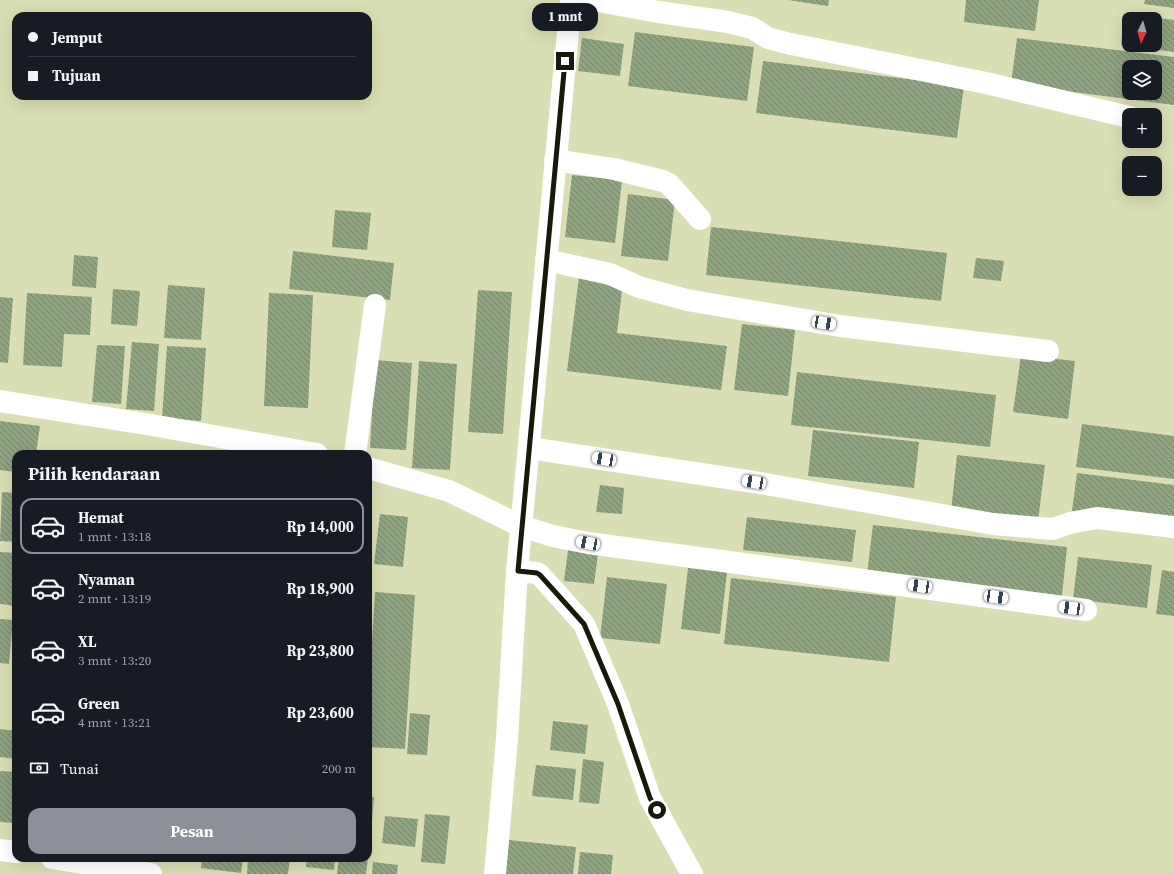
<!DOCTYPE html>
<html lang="id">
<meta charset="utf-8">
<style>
body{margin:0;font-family:"Source Serif 4",serif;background:#242831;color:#f1f3f6;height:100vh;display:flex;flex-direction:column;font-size:15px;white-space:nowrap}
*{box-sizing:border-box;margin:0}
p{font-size:13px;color:#9ea1a6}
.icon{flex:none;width:22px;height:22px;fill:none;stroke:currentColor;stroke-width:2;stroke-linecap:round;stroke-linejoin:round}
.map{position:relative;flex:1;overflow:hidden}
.drawer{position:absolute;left:12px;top:450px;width:360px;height:412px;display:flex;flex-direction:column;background:#171b24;border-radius:12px;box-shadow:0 4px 16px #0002}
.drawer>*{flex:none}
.top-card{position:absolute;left:12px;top:12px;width:360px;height:88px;border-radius:12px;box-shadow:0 4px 16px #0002;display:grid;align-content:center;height:88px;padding:0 16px;background:#171b24}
.needle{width:26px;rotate:185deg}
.tools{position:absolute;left:1122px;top:12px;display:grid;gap:8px}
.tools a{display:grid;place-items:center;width:40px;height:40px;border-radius:8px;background:#171b24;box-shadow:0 4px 16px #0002;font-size:20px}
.end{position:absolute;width:18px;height:18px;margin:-9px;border:5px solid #18190a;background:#fff;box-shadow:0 0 0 2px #fff}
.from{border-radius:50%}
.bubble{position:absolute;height:28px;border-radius:12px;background:#171b24;box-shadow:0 4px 16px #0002;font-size:13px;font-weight:700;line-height:28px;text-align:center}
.car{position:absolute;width:12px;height:24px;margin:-12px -6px;border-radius:5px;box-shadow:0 0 3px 1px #0007;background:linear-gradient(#fff 24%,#345 0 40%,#fff 0 76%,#345 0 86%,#fff 0)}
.top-card b{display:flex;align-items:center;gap:14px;height:38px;font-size:15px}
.top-card b+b{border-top:1px solid #363941}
.top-card i{width:10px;height:10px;background:#f1f3f6}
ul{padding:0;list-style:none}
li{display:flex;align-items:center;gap:12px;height:56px;margin:0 8px 6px;padding:0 8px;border:2px solid transparent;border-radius:12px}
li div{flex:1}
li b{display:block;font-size:15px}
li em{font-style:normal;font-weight:700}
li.on{border-color:#8c9099}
li>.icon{width:36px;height:36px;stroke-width:1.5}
h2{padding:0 16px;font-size:18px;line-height:48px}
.pay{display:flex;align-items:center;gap:10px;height:44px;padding:0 16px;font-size:15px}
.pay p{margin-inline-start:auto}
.cta{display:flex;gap:8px;margin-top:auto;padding:8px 16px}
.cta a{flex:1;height:46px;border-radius:12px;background:#8c9099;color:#fff;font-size:16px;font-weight:700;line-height:46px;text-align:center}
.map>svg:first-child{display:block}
.building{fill:url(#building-back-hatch);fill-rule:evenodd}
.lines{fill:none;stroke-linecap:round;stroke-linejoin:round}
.minor{stroke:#fff;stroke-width:22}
.route{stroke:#18190a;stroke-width:5}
</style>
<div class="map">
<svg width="1174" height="874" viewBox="0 0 1174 874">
<defs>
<pattern id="building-back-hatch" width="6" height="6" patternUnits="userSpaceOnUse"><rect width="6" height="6" fill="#8fa480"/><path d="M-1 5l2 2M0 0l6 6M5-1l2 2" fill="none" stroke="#748567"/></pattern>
</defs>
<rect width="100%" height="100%" fill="#dadeb4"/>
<g class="building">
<path d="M 788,0 L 829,0 L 828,6 Z"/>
<path d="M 966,0 L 1039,0 L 1035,31 L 964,22 Z"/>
<path d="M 1145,0 L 1174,0 L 1174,8 L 1144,4 Z"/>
<path d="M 1124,14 L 1174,20 L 1174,52 L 1129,46 L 1155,45 L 1155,19 L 1129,19 L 1129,46 L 1121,45 Z"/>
<path d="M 635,32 L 754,47 L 747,101 L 628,86 Z"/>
<path d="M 582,38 L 624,44 L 620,76 L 578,71 Z"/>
<path d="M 1017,38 L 1174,57 L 1174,105 L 1011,84 ZM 1129,67 L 1155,67 L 1155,93 L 1129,93 Z"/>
<path d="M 763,61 L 964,86 L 957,138 L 756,113 Z"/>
<path d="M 572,175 L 622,180 L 615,243 L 565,237 Z"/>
<path d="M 628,194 L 675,200 L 668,261 L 621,256 Z"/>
<path d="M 335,210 L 371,213 L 367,250 L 332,247 Z"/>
<path d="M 711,227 L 947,253 L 941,301 L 706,275 Z"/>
<path d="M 293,251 L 394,263 L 390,300 L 289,289 Z"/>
<path d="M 74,255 L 98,257 L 96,288 L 72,286 Z"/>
<path d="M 976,258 L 1004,261 L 1001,281 L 973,278 Z"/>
<path d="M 579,277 L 623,282 L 617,333 L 727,346 L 721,390 L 567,371 Z"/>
<path d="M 168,285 L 205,288 L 201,340 L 164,338 Z"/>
<path d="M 113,289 L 140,291 L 137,326 L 111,324 Z"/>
<path d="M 478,290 L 512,292 L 503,434 L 468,432 Z"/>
<path d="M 27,293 L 92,297 L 90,335 L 64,334 L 62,367 L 23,365 Z"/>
<path d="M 269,293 L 313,295 L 308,408 L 264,406 Z"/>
<path d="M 0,297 L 13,298 L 8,363 L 0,362 Z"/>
<path d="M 742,324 L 795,330 L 788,396 L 734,390 Z"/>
<path d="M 132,342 L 159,344 L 154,411 L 126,409 Z"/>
<path d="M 97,345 L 125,346 L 121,404 L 92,402 Z"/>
<path d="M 167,346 L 206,348 L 201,421 L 162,418 Z"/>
<path d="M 1021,355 L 1075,361 L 1068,419 L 1013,412 Z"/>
<path d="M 375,360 L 412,363 L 406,450 L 370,448 Z"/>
<path d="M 419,361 L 457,364 L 450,470 L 412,468 Z"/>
<path d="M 797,372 L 996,395 L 990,447 L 791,425 Z"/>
<path d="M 0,421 L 40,426 L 36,454 L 16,454 L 16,472 L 0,470 Z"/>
<path d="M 1082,424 L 1174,436 L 1174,479 L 1076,467 Z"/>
<path d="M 813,430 L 919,442 L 914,488 L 808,476 Z"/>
<path d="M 957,455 L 1045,465 L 1038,521 L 951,511 Z"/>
<path d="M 1077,473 L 1174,485 L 1174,524 L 1072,511 Z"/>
<path d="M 600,485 L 624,488 L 622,514 L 596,512 Z"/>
<path d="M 2,492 L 16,493 L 16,542 L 0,541 Z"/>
<path d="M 380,514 L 408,517 L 403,567 L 374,564 Z"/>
<path d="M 747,517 L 856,530 L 852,562 L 743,550 Z"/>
<path d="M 873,525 L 1067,547 L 1062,596 L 867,574 Z"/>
<path d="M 568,550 L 598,554 L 594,584 L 564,581 Z"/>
<path d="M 368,551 L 371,551 L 369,570 L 368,570 Z"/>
<path d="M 0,552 L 16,553 L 16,606 L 0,604 Z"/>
<path d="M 1078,557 L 1152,565 L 1147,608 L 1073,599 Z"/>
<path d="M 688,568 L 727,572 L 720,634 L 681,629 Z"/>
<path d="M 1162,570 L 1174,572 L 1174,616 L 1156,614 Z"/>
<path d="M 607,577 L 667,584 L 660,644 L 600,638 Z"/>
<path d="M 731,578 L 896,597 L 889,662 L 724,644 Z"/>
<path d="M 375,592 L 415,595 L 405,749 L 368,747 L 368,705 Z"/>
<path d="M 0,619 L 13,620 L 9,664 L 0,663 Z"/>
<path d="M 410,713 L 430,715 L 427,755 L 407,754 Z"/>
<path d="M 553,721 L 588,725 L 585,754 L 550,750 Z"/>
<path d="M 0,729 L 16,731 L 16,759 L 0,757 Z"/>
<path d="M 583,759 L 604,762 L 599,804 L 579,802 Z"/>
<path d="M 536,765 L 576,769 L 573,800 L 532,796 Z"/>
<path d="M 0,771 L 16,772 L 13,823 L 0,822 Z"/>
<path d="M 368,797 L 374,797 L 371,832 L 368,832 Z"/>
<path d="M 425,814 L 450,816 L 445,864 L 421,862 Z"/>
<path d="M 385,816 L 418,819 L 415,847 L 382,843 Z"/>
<path d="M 509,840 L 576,847 L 573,874 L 505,874 Z"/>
<path d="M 580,852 L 613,855 L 611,874 L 578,874 Z"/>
<path d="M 202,858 L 243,858 L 241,873 L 201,868 Z"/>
<path d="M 248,858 L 290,858 L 288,874 L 247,874 Z"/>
<path d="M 307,858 L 335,858 L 334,870 L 306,867 Z"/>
<path d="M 339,858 L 368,858 L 366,874 L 337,874 Z"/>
<path d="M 373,862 L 398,865 L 397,874 L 372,874 Z"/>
</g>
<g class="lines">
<g class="minor">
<path d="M 593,0 L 652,11 L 728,22 L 752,28 L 768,38 L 786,43 L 986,83 L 1129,117"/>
<path d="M 555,160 L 614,169 L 663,181 L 669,184 L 700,219"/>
<path d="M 546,260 L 610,274 L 639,287 L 687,300 L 840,326 L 1048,351"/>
<path d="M 0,401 L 146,424 L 317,454"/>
<path d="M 529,448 L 754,482 L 993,524 L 1053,529 L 1070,523 L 1097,518 L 1174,527"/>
<path d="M 355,454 L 375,305"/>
<path d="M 368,468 L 449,491 L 521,526 L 553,536 L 588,543 L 1086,610"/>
<path d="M 517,571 L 537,573 L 540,575 L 584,624 L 618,704 L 650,798 L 692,874"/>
<path d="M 0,850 L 16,852"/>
<path d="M 52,858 L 151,874"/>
<path d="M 495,874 L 507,738 L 517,571 L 571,0"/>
</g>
</g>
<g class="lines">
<path class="route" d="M 565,61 L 518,571 L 537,573 L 540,575 L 584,624 L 618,704 L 650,798 L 657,810"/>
</g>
</svg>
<div class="tools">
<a><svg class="needle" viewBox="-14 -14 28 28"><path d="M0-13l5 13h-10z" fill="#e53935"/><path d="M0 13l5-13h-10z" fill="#9ea1a6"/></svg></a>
<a><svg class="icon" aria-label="layers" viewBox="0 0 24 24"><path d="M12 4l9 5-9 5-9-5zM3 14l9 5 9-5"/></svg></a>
<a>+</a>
<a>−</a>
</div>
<i class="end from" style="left:657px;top:810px"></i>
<i class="end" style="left:565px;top:61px"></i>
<div class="bubble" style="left:532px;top:3px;width:66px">1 mnt</div>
<i class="car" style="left:824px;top:323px;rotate:99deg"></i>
<i class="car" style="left:604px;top:459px;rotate:279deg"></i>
<i class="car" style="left:754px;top:482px;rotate:279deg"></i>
<i class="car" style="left:588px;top:543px;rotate:281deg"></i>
<i class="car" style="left:920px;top:586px;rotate:278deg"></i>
<i class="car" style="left:996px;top:597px;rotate:98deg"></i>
<i class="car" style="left:1071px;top:608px;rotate:278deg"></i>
<div class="top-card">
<b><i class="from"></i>Jemput</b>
<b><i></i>Tujuan</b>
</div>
<section class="drawer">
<h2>Pilih kendaraan</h2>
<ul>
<li class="on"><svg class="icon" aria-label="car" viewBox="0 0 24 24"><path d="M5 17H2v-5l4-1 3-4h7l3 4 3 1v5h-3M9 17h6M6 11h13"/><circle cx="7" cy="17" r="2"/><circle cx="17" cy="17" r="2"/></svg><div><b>Hemat</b><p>1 mnt · 13:18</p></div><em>Rp 14,000</em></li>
<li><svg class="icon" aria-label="car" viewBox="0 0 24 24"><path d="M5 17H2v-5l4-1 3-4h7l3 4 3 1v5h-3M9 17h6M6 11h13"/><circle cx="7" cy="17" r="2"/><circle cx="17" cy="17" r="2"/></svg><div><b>Nyaman</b><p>2 mnt · 13:19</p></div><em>Rp 18,900</em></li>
<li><svg class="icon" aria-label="car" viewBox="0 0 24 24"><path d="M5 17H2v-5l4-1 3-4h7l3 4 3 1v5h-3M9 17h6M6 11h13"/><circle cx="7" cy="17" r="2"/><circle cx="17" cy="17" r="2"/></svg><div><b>XL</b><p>3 mnt · 13:20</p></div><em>Rp 23,800</em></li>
<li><svg class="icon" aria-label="car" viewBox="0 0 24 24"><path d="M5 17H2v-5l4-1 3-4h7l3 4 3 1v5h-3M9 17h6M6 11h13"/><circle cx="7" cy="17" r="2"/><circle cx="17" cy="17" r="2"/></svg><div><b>Green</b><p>4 mnt · 13:21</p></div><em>Rp 23,600</em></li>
</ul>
<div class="pay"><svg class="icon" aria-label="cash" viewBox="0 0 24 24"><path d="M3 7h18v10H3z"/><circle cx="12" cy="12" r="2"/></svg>Tunai<p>200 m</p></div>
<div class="cta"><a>Pesan</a></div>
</section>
</div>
